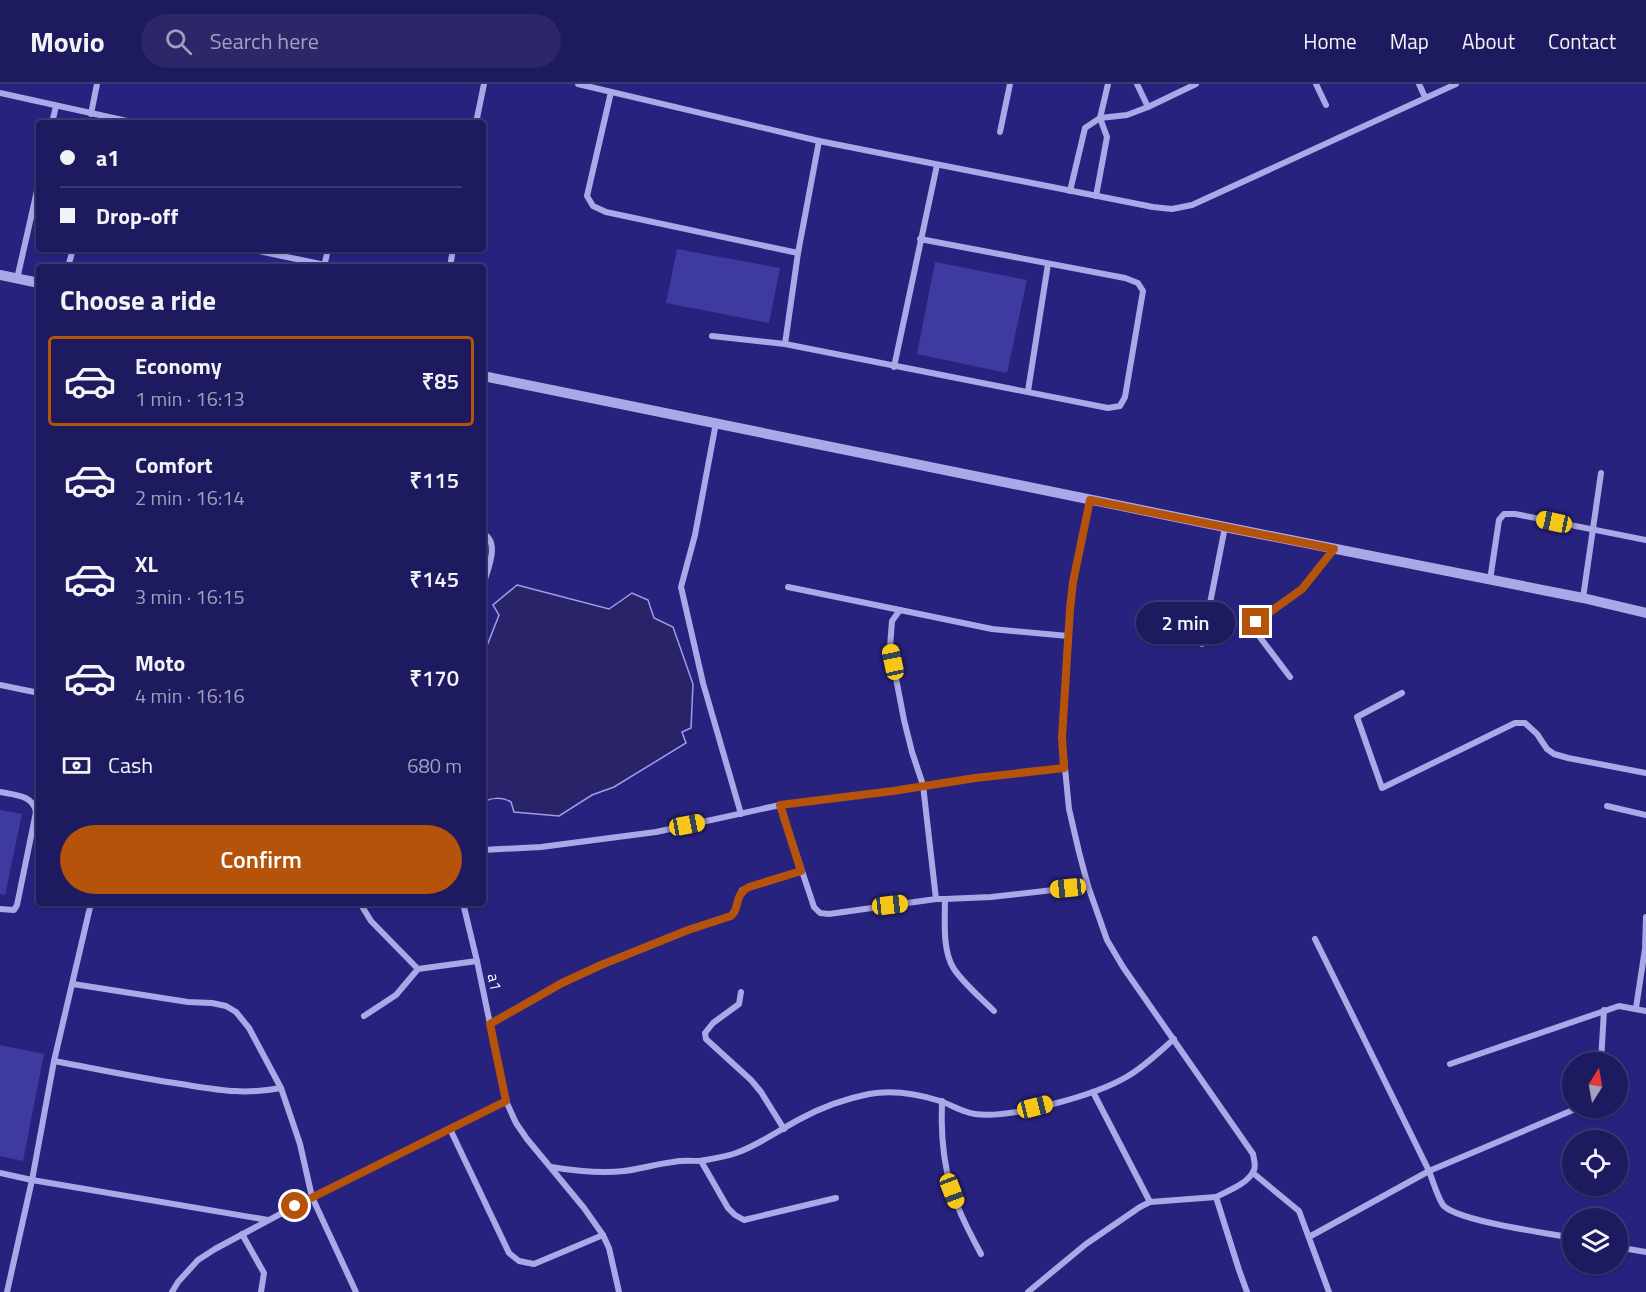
<!DOCTYPE html>
<meta charset="utf-8">
<style>
body{margin:0;font-family:"Titillium Web",sans-serif;background:#2b2768;color:#f1f3f6;height:100vh;display:flex;flex-direction:column;font-size:22px;white-space:nowrap}
*{box-sizing:border-box;margin:0}
p{font-size:20px;color:#a1a1bd}
.icon{flex:none;width:33px;height:33px;fill:none;stroke:currentColor;stroke-width:2;stroke-linecap:round;stroke-linejoin:round}
.map{position:relative;flex:1;overflow:hidden}
.panel{position:absolute;left:36px;top:180px;width:450px;height:642px;display:flex;flex-direction:column;background:#1e1a5f;border-radius:6px;box-shadow:0 2px 4px #0004,0 0 0 2px #3c3874}
.panel>*{flex:none}
.top-card{position:absolute;left:36px;top:36px;width:450px;height:132px;border-radius:6px;box-shadow:0 2px 4px #0004,0 0 0 2px #3c3874;display:grid;align-content:center;height:132px;padding:0 24px;background:#1e1a5f}
.needle{width:39px;rotate:11deg}
.tools{position:absolute;left:1562px;top:968px;display:grid;gap:12px}
.tools a{display:grid;place-items:center;width:66px;height:66px;border-radius:50%;background:#1e1a5f;box-shadow:0 2px 4px #0004,0 0 0 2px #3c3874;font-size:30px}
.end{position:absolute;width:27px;height:27px;margin:-14px;border:8px solid #b45309;background:#fff;box-shadow:0 0 0 3px #fff}
.from{border-radius:50%}
.bubble{position:absolute;height:42px;border-radius:21px;background:#1e1a5f;box-shadow:0 2px 4px #0004,0 0 0 2px #3c3874;font-size:20px;font-weight:600;line-height:42px;text-align:center}
.car{position:absolute;width:18px;height:36px;margin:-18px -9px;border-radius:8px;box-shadow:0 0 4px 2px #0007;background:linear-gradient(#f5c518 24%,#345 0 40%,#f5c518 0 76%,#345 0 86%,#f5c518 0)}
.top-card b{display:flex;align-items:center;gap:21px;height:57px;font-size:22px}
.top-card b+b{border-top:2px solid #3c3874}
.top-card i{width:15px;height:15px;background:#f1f3f6}
ul{padding:0;list-style:none}
li{display:flex;align-items:center;gap:18px;height:90px;margin:0 12px 9px;padding:0 12px;border:3px solid transparent;border-radius:6px}
li div{flex:1}
li b{display:block;font-size:22px}
li em{font-style:normal;font-weight:600}
li.active{border-color:#b45309}
li>.icon{width:54px;height:54px;stroke-width:1.5}
h2{padding:0 24px;font-size:27px;line-height:72px}
.pay{display:flex;align-items:center;gap:15px;height:66px;padding:0 24px;font-size:22px}
.pay p{margin-inline-start:auto}
.button{display:flex;gap:12px;margin-top:auto;padding:12px 24px}
.button a{flex:1;height:69px;border-radius:36px;background:#b45309;color:#fff;font-size:24px;font-weight:600;line-height:69px;text-align:center}
header{display:flex;align-items:center;gap:36px;box-sizing:border-box;height:84px;padding:0 30px;background:#1e1a5f;border-bottom:2px solid #3c3874}
header strong{font-size:28px}
nav{display:flex;gap:33px;margin-inline-start:auto;font-size:21px}
.search{width:420px;height:54px;background:#2b2768;display:flex;align-items:center;gap:15px;box-sizing:border-box;padding:0 21px;border-radius:33px;color:#a1a1bd;font-size:22px}
.map>svg:first-child{display:block}
.green{fill:#3e3a9f}
.water{fill:#29246a;stroke:#9f9ce8;stroke-width:1.5}
.lines{fill:none;stroke-linecap:round;stroke-linejoin:round}
.minor{stroke:#aba8e7;stroke-width:6}
.tertiary{stroke:#aba8e7;stroke-width:10}
.route{stroke:#b45309;stroke-width:8}
.labels{text-anchor:middle;dominant-baseline:central;stroke-width:4.5;stroke-linejoin:round;paint-order:stroke}
.street-label{font-size:16px;fill:#fff;stroke:#28227f}
</style>
<header>
<strong>Movio</strong>
<div class="search"><svg class="icon" aria-label="search" viewBox="0 0 24 24"><circle cx="10" cy="10" r="6"/><path d="M15 15l6 6"/></svg>Search here</div>
<nav><a>Home</a><a>Map</a><a>About</a><a>Contact</a></nav>
</header>
<div class="map">
<svg width="1646" height="1208" viewBox="0 0 1646 1208">
<rect width="100%" height="100%" fill="#28227f"/>
<g class="green">
<path d="M 677,165 L 780,184 L 769,239 L 666,219 Z"/>
<path d="M 935,178 L 1027,196 L 1007,289 L 917,270 Z"/>
<path d="M 0,726 L 22,730 L 5,811 L 0,810 Z"/>
<path d="M 0,961 L 44,970 L 23,1077 L 0,1072 Z"/>
</g>
<path class="water" d="M 517,501 L 609,525 L 632,509 L 648,516 L 654,534 L 673,543 L 693,600 L 691,644 L 682,648 L 686,659 L 614,703 L 592,711 L 559,732 L 514,728 L 511,718 C 503,713 490,713 483,719 L 483,572 L 499,531 L 493,521 Z"/>
<g class="lines">
<g class="minor">
<path d="M 578,0 L 819,57 L 1153,123 L 1172,125 L 1192,121 L 1456,0"/>
<path d="M 1137,0 L 1148,23"/>
<path d="M 1316,0 L 1326,21"/>
<path d="M 1419,0 L 1425,13"/>
<path d="M 611,8 L 587,112 L 593,122 L 606,128 L 798,169"/>
<path d="M 0,9 L 136,39"/>
<path d="M 91,30 L 97,0"/>
<path d="M 52,39 L 56,22"/>
<path d="M 476,39 L 484,0"/>
<path d="M 1000,48 L 1010,0"/>
<path d="M 819,57 L 798,169 L 785,260 L 1108,324 L 1120,322 L 1125,313 L 1143,207 L 1138,199 L 1125,194 L 920,155"/>
<path d="M 1070,107 L 1085,44 L 1100,34 L 1127,31 L 1148,23 L 1196,0"/>
<path d="M 1096,112 L 1107,53 L 1100,34 L 1108,0"/>
<path d="M 249,165 L 325,181"/>
<path d="M 68,183 L 73,165"/>
<path d="M 324,183 L 328,165"/>
<path d="M 450,183 L 453,165"/>
<path d="M 17,195 L 39,98"/>
<path d="M 712,252 L 785,260"/>
<path d="M 894,283 L 937,81"/>
<path d="M 1028,307 L 1048,180"/>
<path d="M 716,339 L 695,451 L 681,503 L 703,599 L 741,730"/>
<path d="M 1090,416 L 1073,498 L 1070,525 L 1062,653 L 1069,725 L 1079,768 L 1088,802 L 1107,856 L 1123,883 L 1253,1070 C 1254,1076 1256,1081 1254,1086 C 1249,1099 1228,1107 1216,1113 L 1239,1186 L 1247,1208"/>
<path d="M 483,449 C 501,459 487,486 483,502"/>
<path d="M 1490,496 L 1499,436 L 1504,430 L 1515,430 L 1646,456"/>
<path d="M 788,503 L 900,526"/>
<path d="M 1583,514 L 1601,389"/>
<path d="M 1202,560 L 1225,443"/>
<path d="M 1290,593 L 1253,544 L 1253,541 L 1302,505 L 1334,465"/>
<path d="M 0,601 L 39,609"/>
<path d="M 1402,609 L 1357,633 L 1382,704 L 1515,639 L 1525,639 L 1537,650 L 1547,665 L 1554,670 L 1568,674 L 1646,689"/>
<path d="M 0,708 C 15,711 33,711 36,728 L 17,821 L 14,826 L 0,825"/>
<path d="M 780,721 L 814,823 L 820,829 L 829,830 L 936,815"/>
<path d="M 1607,722 L 1646,731"/>
<path d="M 483,766 L 541,763 L 656,748 L 780,721 L 893,707 L 975,694 L 1064,684"/>
<path d="M 945,815 L 991,813 L 1088,802"/>
<path d="M 360,819 L 371,837 L 418,885 L 477,877"/>
<path d="M 1315,855 L 1429,1087 C 1433,1097 1437,1112 1443,1121 C 1456,1137 1548,1149 1572,1154"/>
<path d="M 73,900 L 188,918 L 212,919 L 226,922 L 236,928 L 249,944 L 281,1004 L 300,1060 L 312,1113 L 356,1208"/>
<path d="M 741,908 L 739,920 L 713,939 L 705,949 L 706,955 L 751,996 L 761,1008 L 784,1045"/>
<path d="M 1636,924 L 1645,865 L 1646,833"/>
<path d="M 994,927 C 981,914 964,900 954,885 C 942,867 945,836 945,815 L 936,815 L 923,701 L 912,668 L 904,636 L 890,563 L 892,537 L 900,526 L 992,545 L 1068,552"/>
<path d="M 364,932 L 396,911 L 418,885"/>
<path d="M 490,940 L 562,899 L 601,881 L 688,846 L 731,832 C 738,826 737,815 742,806 L 801,787"/>
<path d="M 54,977 C 97,985 139,994 181,1000 C 219,1006 243,1011 281,1004"/>
<path d="M 1601,978 L 1604,926"/>
<path d="M 1450,980 L 1619,922 L 1646,927"/>
<path d="M 1093,1008 L 1150,1118 L 1216,1113"/>
<path d="M 506,1017 L 516,1039 L 527,1055 L 584,1124 L 603,1151 L 609,1164 L 619,1208"/>
<path d="M 942,1017 C 941,1041 942,1064 947,1088 C 953,1117 967,1144 981,1170"/>
<path d="M 450,1045 L 509,1169 L 519,1177 L 534,1180 L 603,1151"/>
<path d="M 701,1077 L 728,1124 L 735,1131 L 744,1136 L 836,1114"/>
<path d="M 551,1083 C 575,1087 600,1090 624,1087 C 641,1085 656,1080 673,1078 C 682,1076 691,1077 700,1077 C 711,1075 725,1073 736,1069 C 759,1061 779,1046 800,1035 C 822,1023 844,1015 869,1010 C 891,1006 918,1010 940,1017 C 952,1021 962,1028 975,1030 C 1010,1035 1097,1011 1128,992 C 1145,982 1159,968 1174,955"/>
<path d="M 0,1089 L 32,1096 L 268,1136"/>
<path d="M 1253,1089 L 1299,1127 L 1329,1208"/>
<path d="M 242,1150 L 264,1189 L 261,1208"/>
<path d="M 1309,1153 L 1429,1087 L 1580,1023"/>
<path d="M 1617,1163 L 1646,1168"/>
<path d="M 7,1208 L 32,1096 L 54,977 L 91,819"/>
<path d="M 172,1208 L 178,1198 L 198,1176 L 215,1165 L 312,1113 L 506,1017 L 477,877 L 463,819"/>
<path d="M 1028,1208 L 1086,1160 L 1140,1123 L 1150,1118"/>
</g>
<g class="tertiary">
<path d="M 0,191 L 39,199"/>
<path d="M 483,292 L 1225,443 L 1583,514 L 1646,529"/>
</g>
</g>
<g class="lines">
<path class="route" d="M 295,1122 L 506,1017 L 490,940 L 562,899 L 601,881 L 688,846 L 731,832 C 741,823 733,811 749,803 L 801,787 L 780,721 L 893,707 L 975,694 L 1064,684 L 1062,653 L 1070,525 L 1073,498 L 1090,416 L 1334,465 L 1302,505 L 1256,538"/>
</g>
<g class="labels">
<g class="street-label">
<text transform="translate(495 898) rotate(79)">a1</text>
</g>
</g>
</svg>
<div class="tools">
<a><svg class="needle" viewBox="-14 -14 28 28"><path d="M0-13l5 13h-10z" fill="#e53935"/><path d="M0 13l5-13h-10z" fill="#a1a1bd"/></svg></a>
<a><svg class="icon" aria-label="locate" viewBox="0 0 24 24"><circle cx="12" cy="12" r="6"/><path d="M12 2v4M12 18v4M2 12h4M18 12h4"/></svg></a>
<a><svg class="icon" aria-label="layers" viewBox="0 0 24 24"><path d="M12 4l9 5-9 5-9-5zM3 14l9 5 9-5"/></svg></a>
</div>
<i class="end from" style="left:295px;top:1122px"></i>
<i class="end" style="left:1256px;top:538px"></i>
<div class="bubble" style="left:1136px;top:518px;width:99px">2 min</div>
<i class="car" style="left:1554px;top:438px;rotate:282deg"></i>
<i class="car" style="left:893px;top:578px;rotate:348deg"></i>
<i class="car" style="left:687px;top:741px;rotate:79deg"></i>
<i class="car" style="left:1068px;top:804px;rotate:264deg"></i>
<i class="car" style="left:890px;top:821px;rotate:83deg"></i>
<i class="car" style="left:1035px;top:1023px;rotate:76deg"></i>
<i class="car" style="left:952px;top:1107px;rotate:159deg"></i>
<div class="top-card">
<b><i class="from"></i>a1</b>
<b><i></i>Drop-off</b>
</div>
<section class="panel">
<h2>Choose a ride</h2>
<ul>
<li class="active"><svg class="icon" aria-label="car" viewBox="0 0 24 24"><path d="M5 17H2v-5l4-1 3-4h7l3 4 3 1v5h-3M9 17h6M6 11h13"/><circle cx="7" cy="17" r="2"/><circle cx="17" cy="17" r="2"/></svg><div><b>Economy</b><p>1 min · 16:13</p></div><em>₹85</em></li>
<li><svg class="icon" aria-label="car" viewBox="0 0 24 24"><path d="M5 17H2v-5l4-1 3-4h7l3 4 3 1v5h-3M9 17h6M6 11h13"/><circle cx="7" cy="17" r="2"/><circle cx="17" cy="17" r="2"/></svg><div><b>Comfort</b><p>2 min · 16:14</p></div><em>₹115</em></li>
<li><svg class="icon" aria-label="car" viewBox="0 0 24 24"><path d="M5 17H2v-5l4-1 3-4h7l3 4 3 1v5h-3M9 17h6M6 11h13"/><circle cx="7" cy="17" r="2"/><circle cx="17" cy="17" r="2"/></svg><div><b>XL</b><p>3 min · 16:15</p></div><em>₹145</em></li>
<li><svg class="icon" aria-label="car" viewBox="0 0 24 24"><path d="M5 17H2v-5l4-1 3-4h7l3 4 3 1v5h-3M9 17h6M6 11h13"/><circle cx="7" cy="17" r="2"/><circle cx="17" cy="17" r="2"/></svg><div><b>Moto</b><p>4 min · 16:16</p></div><em>₹170</em></li>
</ul>
<div class="pay"><svg class="icon" aria-label="cash" viewBox="0 0 24 24"><path d="M3 7h18v10H3z"/><circle cx="12" cy="12" r="2"/></svg>Cash<p>680 m</p></div>
<div class="button"><a>Confirm</a></div>
</section>
</div>
